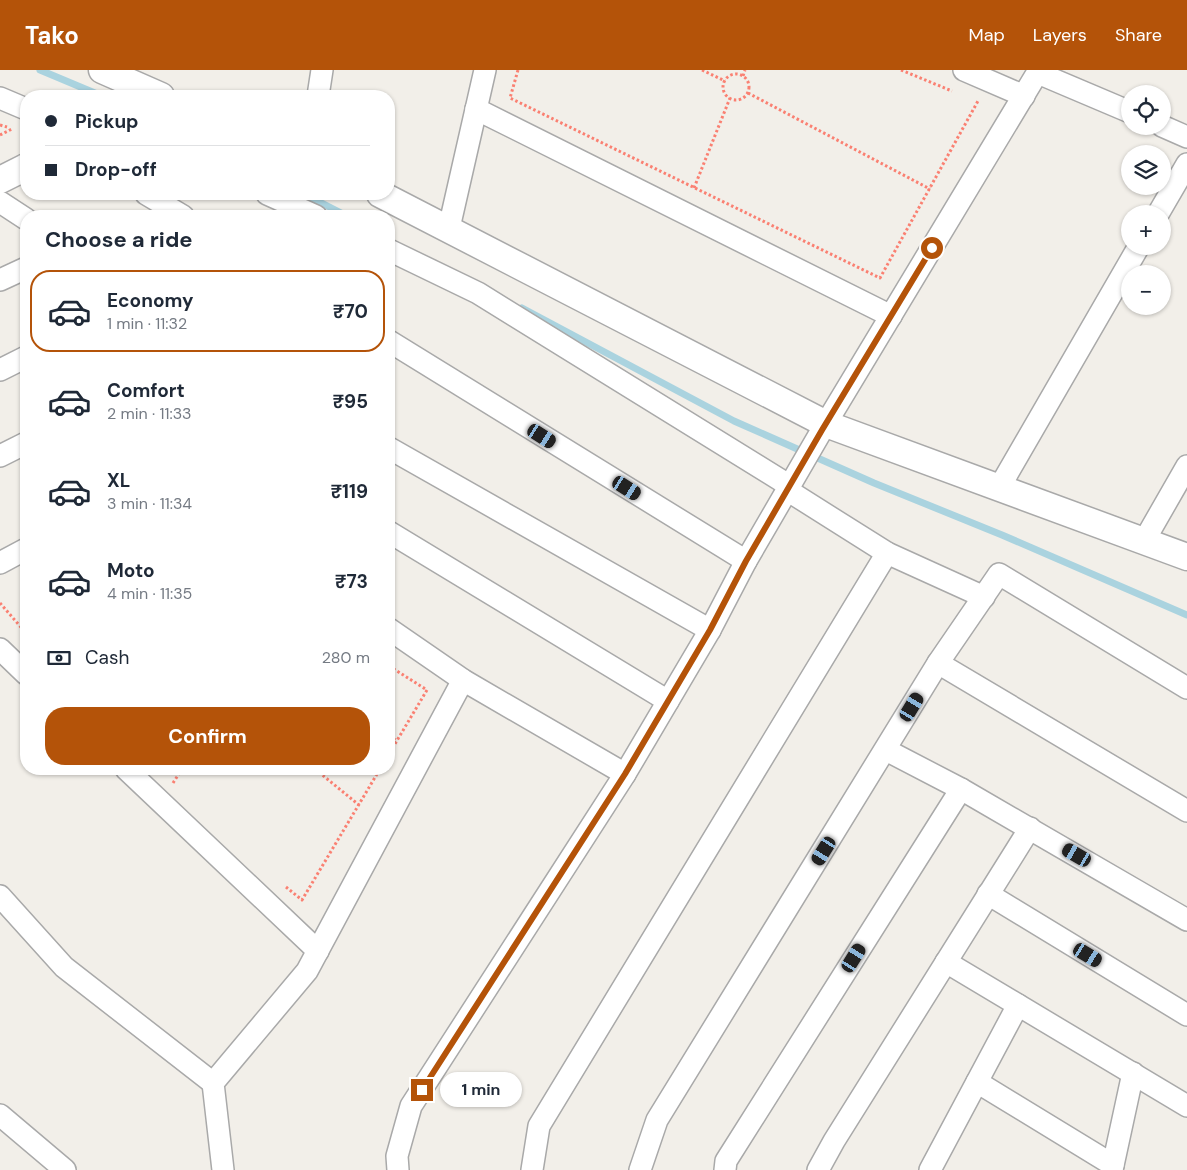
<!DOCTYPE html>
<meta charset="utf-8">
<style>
body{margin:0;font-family:"DM Sans",sans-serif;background:#f2f2f3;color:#1f2937;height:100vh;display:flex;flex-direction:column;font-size:19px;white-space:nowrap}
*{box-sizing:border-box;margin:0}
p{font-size:16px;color:#747a83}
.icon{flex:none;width:28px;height:28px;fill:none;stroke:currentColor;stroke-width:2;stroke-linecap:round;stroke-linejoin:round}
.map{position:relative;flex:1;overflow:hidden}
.side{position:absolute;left:20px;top:140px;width:375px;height:565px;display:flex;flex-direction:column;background:#fff;border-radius:20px;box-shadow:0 1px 4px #0004}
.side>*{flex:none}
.guide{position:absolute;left:20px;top:20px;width:375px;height:110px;border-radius:20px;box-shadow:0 1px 4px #0004;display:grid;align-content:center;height:110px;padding:0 25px;background:#fff}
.controls{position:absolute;left:1121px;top:15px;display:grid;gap:10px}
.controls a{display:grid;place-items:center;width:50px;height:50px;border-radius:50%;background:#fff;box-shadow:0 1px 4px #0004;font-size:25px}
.end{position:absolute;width:22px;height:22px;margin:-11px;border:6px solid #b45309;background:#fff;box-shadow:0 0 0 2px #fff}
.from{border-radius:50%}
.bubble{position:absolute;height:35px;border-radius:18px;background:#fff;box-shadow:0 1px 4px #0004;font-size:16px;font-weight:700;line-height:35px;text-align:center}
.car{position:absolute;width:15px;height:30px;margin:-15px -8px;border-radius:6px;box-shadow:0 0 4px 1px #0007;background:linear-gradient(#222 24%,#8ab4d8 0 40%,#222 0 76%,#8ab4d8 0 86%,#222 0)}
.guide b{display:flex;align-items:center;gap:18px;height:48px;font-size:19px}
.guide b+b{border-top:1px solid #e0e1e3}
.guide i{width:12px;height:12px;background:#1f2937}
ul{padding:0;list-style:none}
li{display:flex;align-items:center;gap:15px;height:82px;margin:0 10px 8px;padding:0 15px;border:2px solid transparent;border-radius:20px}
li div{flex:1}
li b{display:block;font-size:19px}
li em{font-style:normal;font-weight:700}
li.selected{border-color:#b45309}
li>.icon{width:45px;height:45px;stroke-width:1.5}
h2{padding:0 25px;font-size:22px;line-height:60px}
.pay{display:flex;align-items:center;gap:12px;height:55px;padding:0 25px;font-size:19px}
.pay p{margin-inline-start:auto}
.action{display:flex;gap:10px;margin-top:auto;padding:10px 25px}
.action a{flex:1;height:58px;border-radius:20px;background:#b45309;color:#fff;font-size:20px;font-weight:700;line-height:58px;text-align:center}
header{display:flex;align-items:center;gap:30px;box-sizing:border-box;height:70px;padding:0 25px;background:#b45309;color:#fff}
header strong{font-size:24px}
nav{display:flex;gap:28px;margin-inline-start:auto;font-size:18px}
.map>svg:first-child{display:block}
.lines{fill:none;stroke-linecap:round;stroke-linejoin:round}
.stream{stroke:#aad3df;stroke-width:7}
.minor-casing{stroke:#a9a9a9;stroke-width:24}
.tertiary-casing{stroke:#a9a9a9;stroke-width:29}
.path{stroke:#fa8072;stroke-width:3;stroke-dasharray:2.5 2.5;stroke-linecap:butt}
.minor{stroke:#fff;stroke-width:21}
.tertiary{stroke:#fff;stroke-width:26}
.route{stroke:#b45309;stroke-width:6}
</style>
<header>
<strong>Tako</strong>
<nav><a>Map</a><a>Layers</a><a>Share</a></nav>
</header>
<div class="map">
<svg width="1187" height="1100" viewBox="0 0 1187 1100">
<rect width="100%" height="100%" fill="#f2efe9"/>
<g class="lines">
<g class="stream">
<path d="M 40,0 L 102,26"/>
<path d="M 304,124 L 347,146"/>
<path d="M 522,238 L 734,351 L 874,413 L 1002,465 L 1187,545"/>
</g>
<defs>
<g id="minor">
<path d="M 964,0 L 1024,26"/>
<path d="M 1038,3 L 1130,42"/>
<path d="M 318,26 L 322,0"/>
<path d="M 0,28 L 26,39"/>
<path d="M 476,39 L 891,246"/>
<path d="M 1162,56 L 1187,67"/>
<path d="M 146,124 L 183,146"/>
<path d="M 267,124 L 316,146"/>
<path d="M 0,132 L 26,149"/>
<path d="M 1158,144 L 1187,94"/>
<path d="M 449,158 L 485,0"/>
<path d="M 389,180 L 478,223 L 790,416"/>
<path d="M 0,210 L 26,198"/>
<path d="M 389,271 L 746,491"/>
<path d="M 0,300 L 26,287"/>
<path d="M 389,378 L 710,560"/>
<path d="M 0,386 L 26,373"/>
<path d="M 999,418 L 1139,176"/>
<path d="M 787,420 L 887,483 L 984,527"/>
<path d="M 389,462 L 668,631"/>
<path d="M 1144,471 L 1187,396"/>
<path d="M 0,493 L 26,479"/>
<path d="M 389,559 L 463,610 L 625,704"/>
<path d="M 0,579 L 26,604"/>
<path d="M 938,593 L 1187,741"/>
<path d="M 886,680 L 961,719 L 1187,850"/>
<path d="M 126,699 L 318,881"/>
<path d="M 988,824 L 1187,945"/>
<path d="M 0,826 L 64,897 L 213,1013"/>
<path d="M 946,892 L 1187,1036"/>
<path d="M 977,1012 L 1113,1095"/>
<path d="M 0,1045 L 65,1100"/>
<path d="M 223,1100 L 213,1013 L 307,901 L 463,610"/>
<path d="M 398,1100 L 397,1086 L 411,1036 L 625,704 L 710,560 L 746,491 L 822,360 L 1039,0"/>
<path d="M 532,1100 L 539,1056 L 887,483"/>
<path d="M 640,1100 L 657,1050 L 938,593 L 999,504 L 1187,618"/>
<path d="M 725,1100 L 726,1091 L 961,719"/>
<path d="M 818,1100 L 834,1071 L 1030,758"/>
<path d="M 930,1100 L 1018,935"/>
<path d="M 1112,1100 L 1133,1003"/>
</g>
<g id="tertiary">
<path d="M 102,0 L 161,26"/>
<path d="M 0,110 L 26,97"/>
<path d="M 380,124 L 826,354 L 1187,487"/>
</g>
</defs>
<use href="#minor" class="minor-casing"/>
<use href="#tertiary" class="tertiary-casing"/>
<g class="path">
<path d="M 518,0 L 510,28 L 880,208 L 978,31 L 977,31"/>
<path d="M 702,0 L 725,11"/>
<path d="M 901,0 L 952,21"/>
<circle cx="736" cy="17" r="13"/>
<path d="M 743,6 L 745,0"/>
<path d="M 748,23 L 930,119"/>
<path d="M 0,55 L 7,57"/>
<path d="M 0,65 L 12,59"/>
<path d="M 694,118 L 730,28"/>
<path d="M 0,533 L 26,563"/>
<path d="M 389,596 L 427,620 L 389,684"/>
<path d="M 389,666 L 397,671"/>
<path d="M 315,699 L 359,735"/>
<path d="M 173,713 L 182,699"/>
<path d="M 286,817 L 302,830 L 380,699"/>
</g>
<use href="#minor" class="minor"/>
<use href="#tertiary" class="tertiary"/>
</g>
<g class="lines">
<path class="route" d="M 422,1020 L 625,704 L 710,560 L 746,491 L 822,360 L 932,178"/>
</g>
</svg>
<div class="controls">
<a><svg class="icon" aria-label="locate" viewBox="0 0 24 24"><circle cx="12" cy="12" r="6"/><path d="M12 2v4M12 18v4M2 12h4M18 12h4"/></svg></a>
<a><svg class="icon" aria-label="layers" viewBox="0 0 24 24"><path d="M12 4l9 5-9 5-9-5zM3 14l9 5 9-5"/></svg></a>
<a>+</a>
<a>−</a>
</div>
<i class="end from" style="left:932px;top:178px"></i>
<i class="end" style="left:422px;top:1020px"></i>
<div class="bubble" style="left:440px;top:1002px;width:82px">1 min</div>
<i class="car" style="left:542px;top:366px;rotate:122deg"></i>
<i class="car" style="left:627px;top:418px;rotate:122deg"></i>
<i class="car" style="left:912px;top:637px;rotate:31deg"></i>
<i class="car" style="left:824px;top:781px;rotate:212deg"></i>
<i class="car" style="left:1077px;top:785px;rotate:300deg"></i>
<i class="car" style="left:1088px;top:885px;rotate:121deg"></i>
<i class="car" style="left:854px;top:888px;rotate:32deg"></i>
<div class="guide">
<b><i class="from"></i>Pickup</b>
<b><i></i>Drop-off</b>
</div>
<section class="side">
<h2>Choose a ride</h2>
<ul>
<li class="selected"><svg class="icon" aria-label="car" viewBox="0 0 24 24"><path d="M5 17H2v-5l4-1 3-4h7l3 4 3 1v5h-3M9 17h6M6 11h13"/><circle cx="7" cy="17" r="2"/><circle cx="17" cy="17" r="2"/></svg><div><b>Economy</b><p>1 min · 11:32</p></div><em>₹70</em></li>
<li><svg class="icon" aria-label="car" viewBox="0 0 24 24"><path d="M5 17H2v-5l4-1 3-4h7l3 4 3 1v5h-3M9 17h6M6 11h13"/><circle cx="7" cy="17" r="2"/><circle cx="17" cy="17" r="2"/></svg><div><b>Comfort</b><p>2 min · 11:33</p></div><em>₹95</em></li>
<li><svg class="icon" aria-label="car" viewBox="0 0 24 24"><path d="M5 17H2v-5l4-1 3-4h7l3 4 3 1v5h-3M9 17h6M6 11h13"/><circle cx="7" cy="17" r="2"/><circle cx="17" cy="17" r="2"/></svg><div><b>XL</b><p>3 min · 11:34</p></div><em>₹119</em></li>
<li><svg class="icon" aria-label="car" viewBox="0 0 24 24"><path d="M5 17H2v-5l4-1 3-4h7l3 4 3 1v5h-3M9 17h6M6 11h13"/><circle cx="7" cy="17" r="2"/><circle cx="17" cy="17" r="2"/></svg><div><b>Moto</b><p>4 min · 11:35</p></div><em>₹73</em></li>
</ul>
<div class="pay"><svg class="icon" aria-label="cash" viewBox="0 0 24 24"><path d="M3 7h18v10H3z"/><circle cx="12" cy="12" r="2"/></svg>Cash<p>280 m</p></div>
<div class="action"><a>Confirm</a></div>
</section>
</div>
